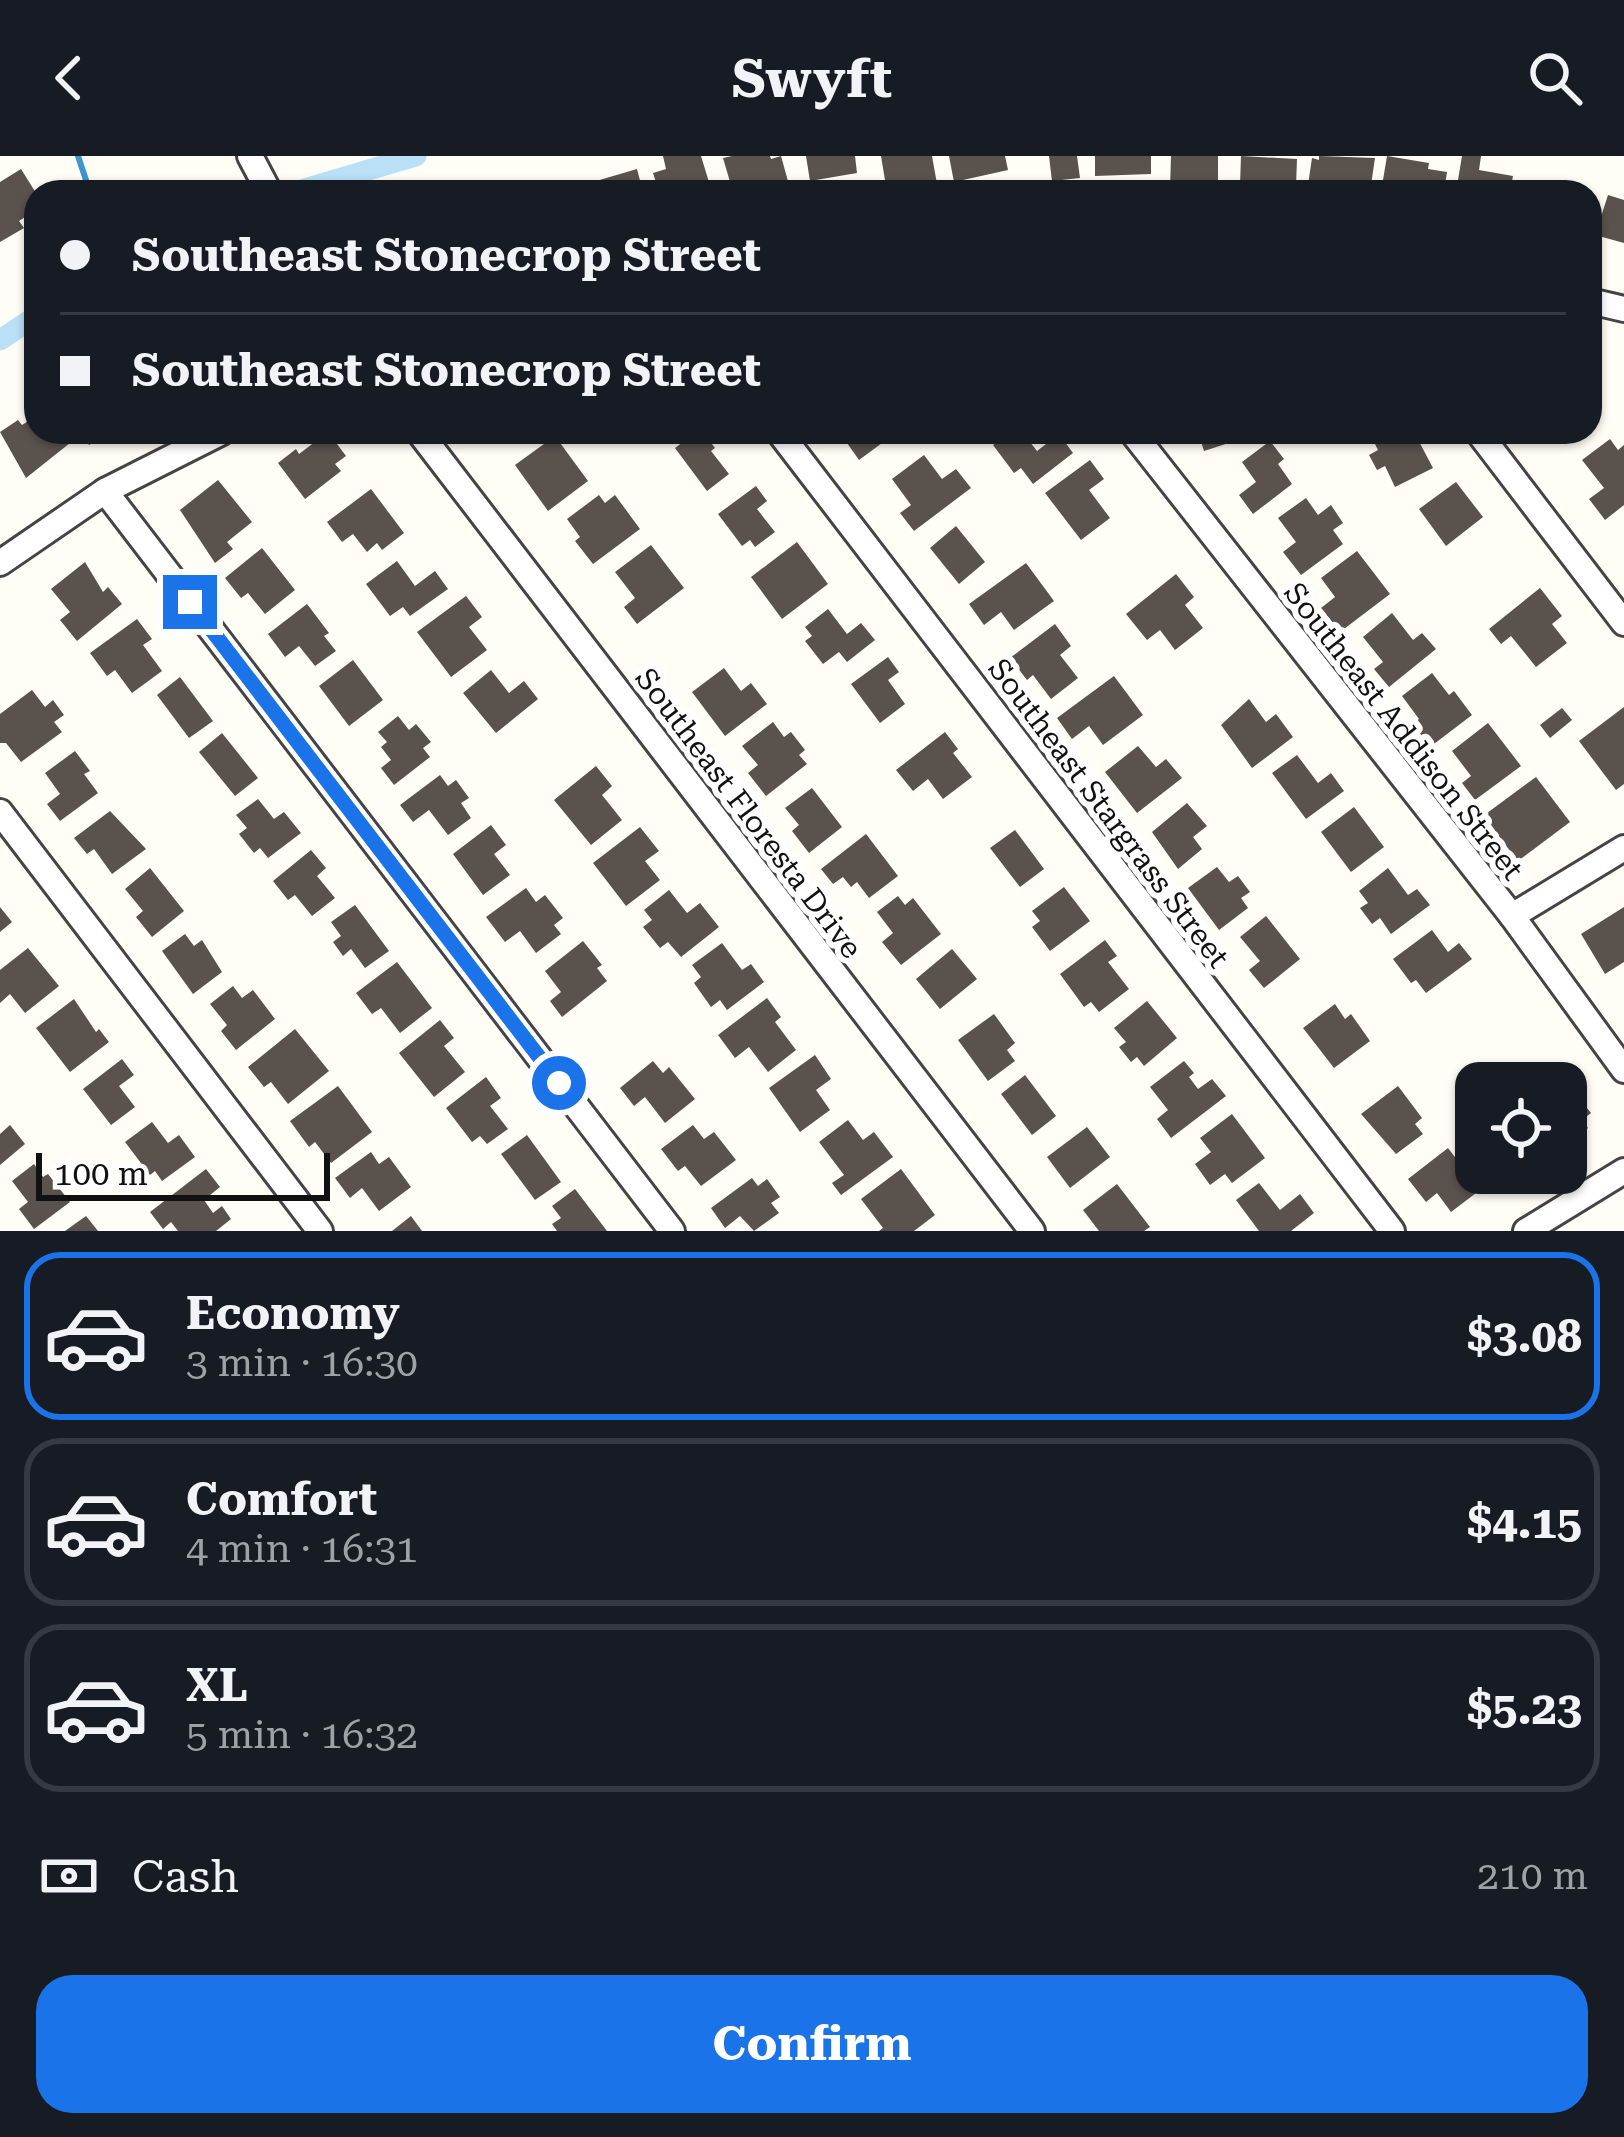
<!DOCTYPE html>
<meta charset="utf-8">
<style>
body{margin:0;font-family:"Roboto Serif",serif;background:#242831;color:#f1f3f6;height:100vh;display:flex;flex-direction:column;font-size:45px;white-space:nowrap}
*{box-sizing:border-box;margin:0}
p{font-size:39px;color:#9ea1a6}
.icon{flex:none;width:66px;height:66px;fill:none;stroke:currentColor;stroke-width:2;stroke-linecap:round;stroke-linejoin:round}
.map{position:relative;height:1075px;overflow:hidden}
.details{display:flex;flex-direction:column;background:#171b24;flex:1}
.details>*{flex:none}
.guide{position:absolute;left:24px;top:24px;width:1578px;height:264px;border-radius:36px;box-shadow:0 3px 9px #0004;display:grid;align-content:center;height:264px;padding:0 36px;background:#171b24}
.fabs{position:absolute;left:1455px;top:906px;display:grid;gap:24px}
.fabs a{display:grid;place-items:center;width:132px;height:132px;border-radius:24px;background:#171b24;box-shadow:0 3px 9px #0004;font-size:60px}
.scale{position:absolute;left:36px;bottom:30px;width:294px;box-sizing:border-box;padding-left:12px;border:6px solid #111;border-top:0;font-size:33px;line-height:42px;white-space:nowrap;color:#111;-webkit-text-stroke:9px #fff;paint-order:stroke}
.end{position:absolute;width:54px;height:54px;margin:-27px;border:15px solid #1a73e8;background:#fff;box-shadow:0 0 0 6px #fff}
.from{border-radius:50%}
.guide b{display:flex;align-items:center;gap:42px;height:114px;font-size:45px}
.guide b+b{border-top:3px solid #363941}
.guide i{width:30px;height:30px;background:#f1f3f6}
ul{padding:21px 0 0;list-style:none}
li{display:flex;align-items:center;gap:36px;height:168px;margin:0 24px 18px;padding:0 12px;border:6px solid #363941;border-radius:36px}
li div{flex:1}
li b{display:block;font-size:45px}
li em{font-style:normal;font-weight:700}
li.active{border-color:#1a73e8}
li>.icon{width:108px;height:108px;stroke-width:1.5}
.pay{display:flex;align-items:center;gap:30px;height:132px;padding:0 36px;font-size:45px}
.pay p{margin-inline-start:auto}
.action{display:flex;gap:24px;margin-top:auto;padding:24px 36px}
.action a{flex:1;height:138px;border-radius:36px;background:#1a73e8;color:#fff;font-size:48px;font-weight:700;line-height:138px;text-align:center}
header{display:flex;justify-content:space-between;align-items:center;height:156px;padding:0 36px;background:#171b24;font-size:54px;font-weight:700}
.map>svg:first-child{display:block}
.lines{fill:none;stroke-linecap:round;stroke-linejoin:round}
.stream{stroke:#3f96cf;stroke-width:6}
.canal{stroke:#b9e0f7;stroke-width:21}
.building{fill:#5a524d}
.minor-casing{stroke:#444;stroke-width:30}
.minor{stroke:#fff;stroke-width:24}
.route{stroke:#1a73e8;stroke-width:15}
.labels{text-anchor:middle;dominant-baseline:central;stroke-width:12;stroke-linejoin:round;paint-order:stroke}
.street-label{font-size:30px;fill:#111;stroke:#fff}
</style>
<header><svg class="icon" aria-label="back" viewBox="0 0 24 24"><path d="M15 5l-7 7 7 7"/></svg>Swyft<svg class="icon" aria-label="search" viewBox="0 0 24 24"><circle cx="10" cy="10" r="6"/><path d="M15 15l6 6"/></svg></header>
<div class="map">
<svg width="1624" height="1075" viewBox="0 0 1624 1075">
<rect width="100%" height="100%" fill="#fffdf5"/>
<g class="lines">
<path class="stream" d="M 78,0 L 90,36"/>
<g class="canal">
<path d="M 294,36 L 416,0"/>
<path d="M 0,184 L 36,160"/>
</g>
</g>
<g class="building">
<path d="M 663,0 L 701,0 L 712,36 L 659,36 L 653,17 L 666,13 Z"/>
<path d="M 732,0 L 770,0 L 771,3 L 781,0 L 791,36 L 733,36 L 723,2 Z"/>
<path d="M 806,0 L 855,0 L 857,17 L 810,25 Z"/>
<path d="M 881,0 L 932,0 L 937,28 L 887,36 Z"/>
<path d="M 949,0 L 1005,0 L 1008,14 L 954,26 Z"/>
<path d="M 1049,0 L 1077,0 L 1080,22 L 1052,25 Z"/>
<path d="M 1095,0 L 1151,0 L 1151,18 L 1095,20 Z"/>
<path d="M 1171,0 L 1218,0 L 1218,33 L 1170,32 Z"/>
<path d="M 1241,0 L 1297,3 L 1296,30 L 1240,29 Z"/>
<path d="M 1319,0 L 1375,2 L 1370,36 L 1307,36 L 1312,2 L 1319,4 Z"/>
<path d="M 1387,0 L 1429,7 L 1428,13 L 1447,16 L 1444,36 L 1381,36 Z"/>
<path d="M 1462,0 L 1481,0 L 1479,14 L 1513,20 L 1510,36 L 1456,36 Z"/>
<path d="M 21,13 L 36,37 L 36,54 L 19,65 L 24,72 L 0,86 L 0,26 Z"/>
<path d="M 637,13 L 643,36 L 581,36 L 579,30 Z"/>
<path d="M 1537,24 L 1587,34 L 1586,36 L 1534,36 Z"/>
<path d="M 1608,39 L 1624,44 L 1624,87 L 1595,79 Z"/>
<path d="M 36,260 L 36,276 L 63,276 L 70,287 L 26,322 L 0,276 L 18,264 L 22,269 Z"/>
<path d="M 81,276 L 111,276 L 89,289 Z"/>
<path d="M 328,276 L 346,300 L 335,308 L 341,315 L 305,343 L 278,307 L 296,293 L 299,298 Z"/>
<path d="M 696,276 L 703,276 L 715,292 L 711,295 L 729,318 L 707,335 L 675,292 Z"/>
<path d="M 851,276 L 897,276 L 859,304 L 847,287 L 855,282 Z"/>
<path d="M 1011,276 L 1022,276 L 1037,295 L 1059,278 L 1073,297 L 1033,328 L 1021,312 L 1014,317 L 993,289 Z"/>
<path d="M 1198,276 L 1239,276 L 1241,283 L 1204,295 Z"/>
<path d="M 1379,276 L 1414,276 L 1433,312 L 1395,331 L 1385,310 L 1377,314 L 1369,299 L 1378,294 L 1371,280 Z"/>
<path d="M 555,280 L 588,325 L 548,355 L 515,309 Z"/>
<path d="M 1610,283 L 1618,294 L 1624,289 L 1624,349 L 1605,364 L 1589,343 L 1604,332 L 1582,304 Z"/>
<path d="M 1270,285 L 1284,303 L 1278,308 L 1292,328 L 1253,358 L 1239,339 L 1256,326 L 1242,306 Z"/>
<path d="M 924,299 L 942,323 L 956,313 L 971,332 L 914,375 L 900,357 L 911,349 L 892,323 Z"/>
<path d="M 1090,304 L 1104,323 L 1089,334 L 1110,362 L 1081,384 L 1045,337 Z"/>
<path d="M 218,324 L 252,366 L 227,386 L 233,393 L 215,407 L 180,354 Z"/>
<path d="M 1456,326 L 1483,361 L 1446,390 L 1419,353 Z"/>
<path d="M 756,330 L 767,345 L 757,353 L 775,376 L 755,391 L 750,384 L 742,390 L 718,358 Z"/>
<path d="M 371,333 L 404,377 L 382,394 L 377,387 L 367,396 L 353,378 L 342,386 L 327,366 Z"/>
<path d="M 599,339 L 605,347 L 615,339 L 640,373 L 593,408 L 575,385 L 580,381 L 567,363 Z"/>
<path d="M 1306,342 L 1318,359 L 1331,349 L 1343,367 L 1333,374 L 1343,388 L 1301,419 L 1283,396 L 1296,386 L 1278,362 Z"/>
<path d="M 956,370 L 985,406 L 959,428 L 930,392 Z"/>
<path d="M 797,386 L 828,428 L 782,463 L 751,421 Z"/>
<path d="M 651,389 L 684,432 L 637,468 L 624,451 L 635,442 L 615,416 Z"/>
<path d="M 262,392 L 295,434 L 265,458 L 248,437 L 241,442 L 225,422 Z"/>
<path d="M 1357,395 L 1390,438 L 1340,476 L 1321,452 L 1335,441 L 1321,422 Z"/>
<path d="M 397,405 L 415,430 L 435,415 L 448,433 L 410,460 L 403,451 L 390,460 L 366,428 Z"/>
<path d="M 85,406 L 103,436 L 108,431 L 122,448 L 77,485 L 60,464 L 70,456 L 51,433 Z"/>
<path d="M 1026,407 L 1054,445 L 1014,474 L 1001,456 L 984,469 L 969,448 Z"/>
<path d="M 1176,418 L 1194,441 L 1185,449 L 1203,472 L 1175,494 L 1160,474 L 1147,484 L 1126,458 Z"/>
<path d="M 1540,432 L 1562,460 L 1552,468 L 1567,487 L 1536,511 L 1511,480 L 1501,488 L 1489,473 Z"/>
<path d="M 466,440 L 482,461 L 469,471 L 487,494 L 451,521 L 417,476 Z"/>
<path d="M 307,448 L 329,477 L 324,480 L 336,495 L 315,510 L 299,490 L 285,501 L 268,478 Z"/>
<path d="M 828,453 L 847,478 L 861,467 L 875,484 L 847,506 L 839,496 L 823,508 L 805,485 L 812,480 L 805,471 Z"/>
<path d="M 1392,457 L 1413,484 L 1422,477 L 1436,493 L 1389,531 L 1374,513 L 1383,506 L 1363,481 Z"/>
<path d="M 137,463 L 152,483 L 143,489 L 162,515 L 132,537 L 115,514 L 107,520 L 90,497 Z"/>
<path d="M 1055,468 L 1071,490 L 1060,499 L 1078,522 L 1051,543 L 1033,519 L 1027,524 L 1010,502 Z"/>
<path d="M 888,501 L 899,516 L 888,524 L 905,548 L 880,567 L 851,528 Z"/>
<path d="M 353,504 L 383,544 L 349,570 L 319,530 Z"/>
<path d="M 724,512 L 741,535 L 751,527 L 767,548 L 725,580 L 692,536 Z"/>
<path d="M 491,514 L 509,537 L 524,525 L 538,543 L 496,577 L 463,537 Z"/>
<path d="M 1432,517 L 1449,539 L 1454,535 L 1472,559 L 1430,591 L 1413,568 L 1419,563 L 1402,540 Z"/>
<path d="M 1114,520 L 1143,559 L 1103,589 L 1089,570 L 1072,583 L 1057,562 Z"/>
<path d="M 180,521 L 213,565 L 189,582 L 157,539 Z"/>
<path d="M 32,534 L 45,551 L 53,544 L 64,559 L 54,566 L 62,576 L 21,606 L 6,587 L 0,587 L 0,558 Z"/>
<path d="M 1249,543 L 1266,566 L 1276,558 L 1293,581 L 1252,612 L 1221,569 Z"/>
<path d="M 1624,551 L 1624,628 L 1616,634 L 1579,585 Z"/>
<path d="M 1562,552 L 1572,564 L 1550,582 L 1540,569 Z"/>
<path d="M 398,560 L 409,574 L 416,568 L 431,586 L 423,592 L 430,601 L 394,629 L 381,612 L 391,604 L 381,591 L 387,586 L 378,576 Z"/>
<path d="M 773,566 L 784,581 L 791,576 L 805,594 L 799,599 L 807,608 L 766,640 L 748,617 L 758,609 L 742,590 Z"/>
<path d="M 1488,567 L 1521,610 L 1475,644 L 1462,627 L 1471,620 L 1452,595 Z"/>
<path d="M 945,576 L 958,593 L 953,597 L 972,621 L 943,643 L 928,623 L 913,635 L 896,614 Z"/>
<path d="M 222,577 L 258,622 L 235,640 L 199,596 Z"/>
<path d="M 1138,590 L 1156,611 L 1166,603 L 1182,622 L 1137,657 L 1105,616 Z"/>
<path d="M 75,595 L 90,615 L 84,618 L 98,637 L 60,665 L 47,648 L 60,638 L 45,617 Z"/>
<path d="M 1297,599 L 1318,627 L 1331,617 L 1344,635 L 1306,663 L 1272,617 Z"/>
<path d="M 596,610 L 612,630 L 602,639 L 622,664 L 591,689 L 554,644 Z"/>
<path d="M 440,619 L 448,630 L 456,624 L 469,642 L 461,647 L 471,662 L 448,679 L 429,654 L 413,666 L 400,649 Z"/>
<path d="M 1536,621 L 1570,666 L 1518,705 L 1483,660 Z"/>
<path d="M 812,632 L 842,671 L 809,697 L 792,675 L 799,669 L 785,652 Z"/>
<path d="M 258,643 L 274,663 L 284,656 L 301,677 L 268,702 L 260,692 L 254,697 L 239,678 L 247,672 L 236,659 Z"/>
<path d="M 1187,647 L 1207,670 L 1193,681 L 1202,693 L 1178,713 L 1152,676 Z"/>
<path d="M 1354,651 L 1384,691 L 1351,716 L 1321,676 Z"/>
<path d="M 110,655 L 146,693 L 112,718 L 94,693 L 87,698 L 74,682 Z"/>
<path d="M 491,669 L 506,689 L 494,698 L 510,719 L 483,739 L 453,698 Z"/>
<path d="M 640,671 L 659,695 L 645,705 L 660,724 L 626,750 L 593,707 Z"/>
<path d="M 1015,674 L 1044,713 L 1020,731 L 990,692 Z"/>
<path d="M 866,678 L 898,720 L 869,742 L 857,726 L 851,731 L 843,721 L 833,728 L 821,713 Z"/>
<path d="M 311,694 L 326,712 L 317,720 L 335,742 L 312,760 L 295,739 L 288,744 L 273,725 Z"/>
<path d="M 1217,711 L 1229,726 L 1238,720 L 1250,736 L 1241,742 L 1248,752 L 1219,774 L 1188,732 Z"/>
<path d="M 150,712 L 184,755 L 152,781 L 136,761 L 143,755 L 125,733 Z"/>
<path d="M 1388,712 L 1408,739 L 1417,733 L 1430,749 L 1391,778 L 1380,762 L 1372,768 L 1360,752 L 1368,747 L 1359,735 Z"/>
<path d="M 1064,731 L 1090,765 L 1050,795 L 1032,771 L 1040,765 L 1032,755 Z"/>
<path d="M 526,732 L 536,746 L 545,739 L 563,762 L 554,769 L 561,778 L 536,797 L 520,775 L 505,786 L 486,761 Z"/>
<path d="M 669,734 L 687,757 L 700,747 L 719,771 L 681,801 L 668,786 L 660,792 L 643,771 L 652,764 L 644,754 Z"/>
<path d="M 898,740 L 905,749 L 913,742 L 941,778 L 901,809 L 882,786 L 893,777 L 877,756 Z"/>
<path d="M 355,749 L 389,795 L 365,812 L 351,793 L 343,800 L 333,786 L 341,780 L 331,766 Z"/>
<path d="M 0,751 L 12,766 L 0,776 Z"/>
<path d="M 1624,751 L 1624,806 L 1605,818 L 1581,778 Z"/>
<path d="M 1266,760 L 1300,803 L 1264,832 L 1249,814 L 1260,805 L 1240,781 Z"/>
<path d="M 1432,774 L 1448,796 L 1459,787 L 1472,803 L 1426,837 L 1416,824 L 1411,827 L 1393,803 Z"/>
<path d="M 185,778 L 194,790 L 202,784 L 222,816 L 193,838 L 162,795 Z"/>
<path d="M 1105,784 L 1117,800 L 1108,806 L 1129,833 L 1099,856 L 1091,846 L 1084,851 L 1060,818 Z"/>
<path d="M 583,785 L 602,809 L 597,812 L 607,825 L 562,861 L 550,845 L 561,836 L 545,815 Z"/>
<path d="M 722,787 L 742,814 L 751,808 L 764,826 L 727,854 L 720,844 L 711,851 L 694,827 L 701,821 L 692,809 Z"/>
<path d="M 28,792 L 59,830 L 25,857 L 10,838 L 0,847 L 0,814 Z"/>
<path d="M 952,793 L 977,823 L 940,853 L 916,823 Z"/>
<path d="M 397,806 L 432,852 L 400,877 L 381,852 L 372,858 L 356,837 Z"/>
<path d="M 233,830 L 242,842 L 253,834 L 275,863 L 236,894 L 221,875 L 227,869 L 210,848 Z"/>
<path d="M 767,842 L 781,861 L 775,866 L 796,894 L 768,916 L 749,891 L 735,902 L 718,879 Z"/>
<path d="M 74,843 L 96,876 L 99,873 L 109,886 L 70,916 L 36,872 Z"/>
<path d="M 1147,845 L 1177,882 L 1144,910 L 1137,901 L 1131,906 L 1119,891 L 1126,886 L 1114,872 Z"/>
<path d="M 1335,848 L 1345,863 L 1351,858 L 1370,885 L 1334,912 L 1303,872 Z"/>
<path d="M 994,858 L 1015,887 L 1007,894 L 1015,905 L 988,925 L 958,884 Z"/>
<path d="M 440,864 L 454,882 L 444,890 L 465,916 L 434,941 L 399,897 Z"/>
<path d="M 295,873 L 329,915 L 288,948 L 271,926 L 264,931 L 248,911 Z"/>
<path d="M 815,899 L 831,923 L 816,934 L 830,954 L 800,976 L 769,932 Z"/>
<path d="M 122,903 L 134,919 L 119,930 L 135,951 L 111,969 L 83,933 Z"/>
<path d="M 653,905 L 663,917 L 669,911 L 695,943 L 665,967 L 645,941 L 634,950 L 620,932 Z"/>
<path d="M 1184,905 L 1194,917 L 1189,921 L 1198,933 L 1212,923 L 1226,940 L 1171,982 L 1157,963 L 1168,954 L 1150,931 Z"/>
<path d="M 1025,919 L 1056,960 L 1032,979 L 1001,938 Z"/>
<path d="M 486,921 L 501,942 L 490,950 L 508,973 L 487,988 L 480,980 L 472,986 L 446,952 Z"/>
<path d="M 1566,926 L 1591,957 L 1582,964 L 1588,972 L 1566,990 Z"/>
<path d="M 338,930 L 372,976 L 331,1007 L 315,986 L 309,991 L 290,965 Z"/>
<path d="M 1398,930 L 1422,962 L 1415,968 L 1423,978 L 1396,998 L 1361,958 Z"/>
<path d="M 1232,958 L 1265,1002 L 1232,1027 L 1225,1018 L 1210,1029 L 1195,1008 L 1211,996 L 1200,982 Z"/>
<path d="M 848,964 L 863,984 L 874,976 L 893,1001 L 841,1039 L 832,1027 L 844,1019 L 819,986 Z"/>
<path d="M 152,966 L 168,987 L 179,979 L 195,1001 L 162,1025 L 155,1015 L 150,1019 L 125,986 Z"/>
<path d="M 10,969 L 25,988 L 0,1009 L 0,978 Z"/>
<path d="M 693,969 L 704,983 L 714,976 L 736,1004 L 701,1030 L 685,1010 L 678,1015 L 661,993 Z"/>
<path d="M 1087,971 L 1110,1001 L 1070,1032 L 1047,1001 Z"/>
<path d="M 527,979 L 561,1026 L 535,1044 L 501,998 Z"/>
<path d="M 1448,992 L 1480,1034 L 1451,1056 L 1437,1037 L 1426,1046 L 1408,1023 Z"/>
<path d="M 371,996 L 379,1008 L 389,1001 L 411,1031 L 379,1055 L 362,1032 L 350,1042 L 335,1022 Z"/>
<path d="M 34,1008 L 43,1021 L 48,1018 L 70,1046 L 34,1073 L 19,1053 L 28,1046 L 12,1025 Z"/>
<path d="M 206,1013 L 220,1031 L 204,1044 L 213,1057 L 222,1050 L 231,1063 L 216,1075 L 178,1075 L 171,1066 L 163,1073 L 150,1056 Z"/>
<path d="M 901,1013 L 935,1059 L 914,1075 L 879,1075 L 883,1072 L 861,1043 Z"/>
<path d="M 752,1022 L 758,1030 L 767,1023 L 780,1041 L 771,1047 L 779,1057 L 754,1075 L 740,1060 L 725,1072 L 711,1052 Z"/>
<path d="M 1259,1027 L 1280,1054 L 1300,1038 L 1314,1057 L 1291,1075 L 1259,1075 L 1236,1044 Z"/>
<path d="M 1117,1028 L 1150,1071 L 1144,1075 L 1099,1075 L 1083,1054 Z"/>
<path d="M 575,1033 L 607,1075 L 557,1075 L 552,1068 L 561,1062 L 552,1050 Z"/>
<path d="M 86,1060 L 98,1075 L 65,1075 Z"/>
<path d="M 411,1060 L 422,1075 L 392,1075 Z"/>
</g>
<g class="lines">
<defs>
<g id="minor">
<path d="M 250,0 L 269,36"/>
<path d="M 1590,145 L 1624,153"/>
<path d="M 419,276 L 1032,1075"/>
<path d="M 779,276 L 1392,1075"/>
<path d="M 1132,276 L 1512,760 L 1624,914"/>
<path d="M 1478,276 L 1624,467"/>
<path d="M 105,335 L 672,1075"/>
<path d="M 0,407 L 105,335 L 222,276"/>
<path d="M 0,656 L 320,1075"/>
<path d="M 1512,760 L 1624,692"/>
<path d="M 1526,1075 L 1624,1015"/>
</g>
</defs>
<use href="#minor" class="minor-casing"/>
<use href="#minor" class="minor"/>
</g>
<g class="lines">
<path class="route" d="M 190,446 L 559,927"/>
</g>
<g class="labels">
<g class="street-label">
<text transform="translate(1404 575) rotate(52)">Southeast Addison Street</text>
<text transform="translate(749 657) rotate(53)">Southeast Floresta Drive</text>
<text transform="translate(1109 657) rotate(53)">Southeast Stargrass Street</text>
</g>
</g>
</svg>
<div class="fabs">
<a><svg class="icon" aria-label="locate" viewBox="0 0 24 24"><circle cx="12" cy="12" r="6"/><path d="M12 2v4M12 18v4M2 12h4M18 12h4"/></svg></a>
</div>
<div class="scale">100 m</div>
<i class="end from" style="left:559px;top:927px"></i>
<i class="end" style="left:190px;top:446px"></i>
<div class="guide">
<b><i class="from"></i>Southeast Stonecrop Street</b>
<b><i></i>Southeast Stonecrop Street</b>
</div>
</div>
<section class="details">
<ul>
<li class="active"><svg class="icon" aria-label="car" viewBox="0 0 24 24"><path d="M5 17H2v-5l4-1 3-4h7l3 4 3 1v5h-3M9 17h6M6 11h13"/><circle cx="7" cy="17" r="2"/><circle cx="17" cy="17" r="2"/></svg><div><b>Economy</b><p>3 min · 16:30</p></div><em>$3.08</em></li>
<li><svg class="icon" aria-label="car" viewBox="0 0 24 24"><path d="M5 17H2v-5l4-1 3-4h7l3 4 3 1v5h-3M9 17h6M6 11h13"/><circle cx="7" cy="17" r="2"/><circle cx="17" cy="17" r="2"/></svg><div><b>Comfort</b><p>4 min · 16:31</p></div><em>$4.15</em></li>
<li><svg class="icon" aria-label="car" viewBox="0 0 24 24"><path d="M5 17H2v-5l4-1 3-4h7l3 4 3 1v5h-3M9 17h6M6 11h13"/><circle cx="7" cy="17" r="2"/><circle cx="17" cy="17" r="2"/></svg><div><b>XL</b><p>5 min · 16:32</p></div><em>$5.23</em></li>
</ul>
<div class="pay"><svg class="icon" aria-label="cash" viewBox="0 0 24 24"><path d="M3 7h18v10H3z"/><circle cx="12" cy="12" r="2"/></svg>Cash<p>210 m</p></div>
<div class="action"><a>Confirm</a></div>
</section>
